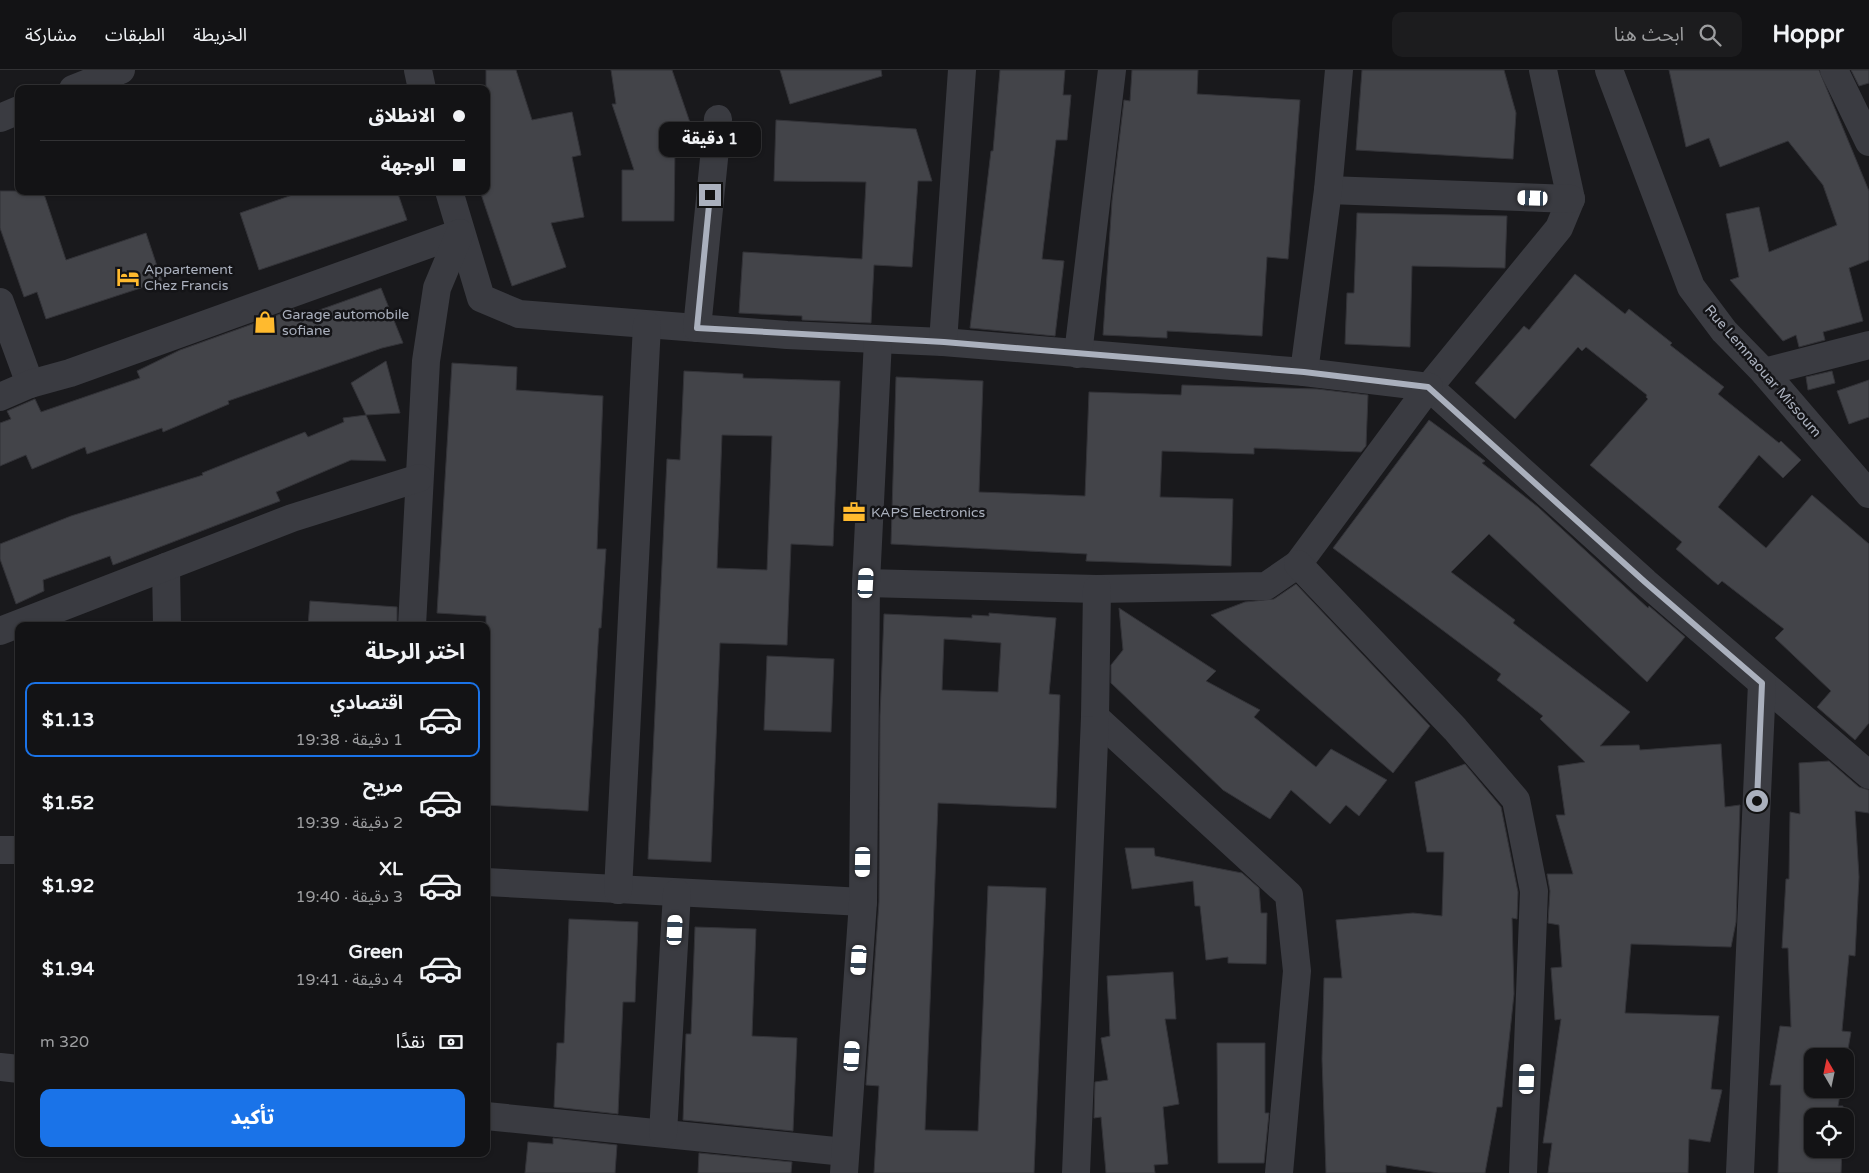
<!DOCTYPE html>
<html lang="ar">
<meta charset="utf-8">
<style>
body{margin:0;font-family:"Varela Round","Noto Sans Arabic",sans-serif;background:#1c1c1e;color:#f1f3f6;direction:rtl;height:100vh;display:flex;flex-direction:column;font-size:19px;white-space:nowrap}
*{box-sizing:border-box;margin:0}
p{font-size:16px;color:#9d9ea0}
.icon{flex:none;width:28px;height:28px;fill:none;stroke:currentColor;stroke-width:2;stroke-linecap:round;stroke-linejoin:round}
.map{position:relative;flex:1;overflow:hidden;direction:ltr}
.side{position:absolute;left:15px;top:552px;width:475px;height:535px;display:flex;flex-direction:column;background:#131315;border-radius:10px;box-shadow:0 1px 4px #0004,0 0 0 1px #323234;direction:rtl}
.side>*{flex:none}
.guide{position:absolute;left:15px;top:15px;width:475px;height:110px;border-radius:10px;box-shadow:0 1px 4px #0004,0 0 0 1px #323234;direction:rtl;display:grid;align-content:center;height:110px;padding:0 25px;background:#131315}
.needle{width:32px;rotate:351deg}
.tools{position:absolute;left:1804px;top:978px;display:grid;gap:10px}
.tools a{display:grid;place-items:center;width:50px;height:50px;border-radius:10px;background:#131315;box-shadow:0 1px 4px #0004,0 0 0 1px #323234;font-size:25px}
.end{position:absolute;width:22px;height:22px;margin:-11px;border:6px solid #aab0bd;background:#111;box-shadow:0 0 0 2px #111}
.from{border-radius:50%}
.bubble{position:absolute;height:35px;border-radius:10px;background:#131315;box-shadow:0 1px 4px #0004,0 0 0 1px #323234;font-size:16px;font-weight:800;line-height:35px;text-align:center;direction:rtl}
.car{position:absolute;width:15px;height:30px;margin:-15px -8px;border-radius:6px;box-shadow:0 0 4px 1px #0007;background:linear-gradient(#fff 24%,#345 0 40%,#fff 0 76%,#345 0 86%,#fff 0)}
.guide b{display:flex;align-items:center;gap:18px;height:48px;font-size:19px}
.guide b+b{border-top:1px solid #323234}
.guide i{width:12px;height:12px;background:#f1f3f6}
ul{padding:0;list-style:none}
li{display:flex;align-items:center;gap:15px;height:75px;margin:0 10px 8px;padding:0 15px;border:2px solid transparent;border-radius:10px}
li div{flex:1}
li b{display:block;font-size:19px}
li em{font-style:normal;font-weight:800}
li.current{border-color:#1a73e8}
li>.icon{width:45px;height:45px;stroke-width:1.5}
h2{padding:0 25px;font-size:22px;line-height:60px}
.pay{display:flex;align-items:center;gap:12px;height:55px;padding:0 25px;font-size:19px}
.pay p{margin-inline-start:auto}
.action{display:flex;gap:10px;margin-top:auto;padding:10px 25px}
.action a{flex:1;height:58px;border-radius:10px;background:#1a73e8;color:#fff;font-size:20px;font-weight:800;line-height:58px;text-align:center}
header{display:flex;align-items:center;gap:30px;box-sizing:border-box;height:70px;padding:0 25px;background:#131315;border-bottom:1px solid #323234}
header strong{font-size:24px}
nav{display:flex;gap:28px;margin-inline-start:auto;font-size:18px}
.search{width:350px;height:45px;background:#1c1c1e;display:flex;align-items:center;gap:12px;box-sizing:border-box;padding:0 18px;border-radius:10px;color:#9d9ea0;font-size:19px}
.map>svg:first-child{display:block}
.building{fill:#434449;stroke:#333338;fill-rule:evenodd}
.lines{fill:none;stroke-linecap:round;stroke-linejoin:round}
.minor{stroke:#3a3b41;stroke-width:28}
.route{stroke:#aab0bd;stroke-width:6}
.labels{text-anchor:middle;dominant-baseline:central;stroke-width:5;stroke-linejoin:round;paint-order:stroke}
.poi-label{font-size:14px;fill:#aab0bd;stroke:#141417;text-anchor:start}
.street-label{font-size:14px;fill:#aab0bd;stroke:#141417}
</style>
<header>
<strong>Hoppr</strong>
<div class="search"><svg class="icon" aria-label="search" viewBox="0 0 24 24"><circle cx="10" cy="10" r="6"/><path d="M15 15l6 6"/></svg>ابحث هنا</div>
<nav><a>الخريطة</a><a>الطبقات</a><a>مشاركة</a></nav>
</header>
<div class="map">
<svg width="1869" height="1103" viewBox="0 0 1869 1103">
<rect width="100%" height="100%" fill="#19191c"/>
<g class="building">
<path d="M 486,0 L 516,0 L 532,50 L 572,42 L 581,85 L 572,87 L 584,147 L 551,153 L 566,197 L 512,216 L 480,121 L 486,121 Z"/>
<path d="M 611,0 L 672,0 L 696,70 L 675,77 L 674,151 L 622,151 L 622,100 L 634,100 L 612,34 L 616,34 Z"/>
<path d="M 780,0 L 881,0 L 882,6 L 790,34 Z"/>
<path d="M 1000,0 L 1065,0 L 1063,25 L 1071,25 L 1067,70 L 1056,70 L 1042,189 L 1064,191 L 1055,266 L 970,258 L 991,81 L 993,81 Z"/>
<path d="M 1132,0 L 1198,0 L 1197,24 L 1300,30 L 1288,189 L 1267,187 L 1262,266 L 1167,261 L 1167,268 L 1103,265 L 1112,131 L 1124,30 L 1130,31 Z"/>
<path d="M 1362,0 L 1504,0 L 1516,43 L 1513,89 L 1356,80 Z"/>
<path d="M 1669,0 L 1819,0 L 1869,121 L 1869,190 L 1849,198 L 1863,251 L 1823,262 L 1825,270 L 1799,277 L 1796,265 L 1783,271 L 1730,210 L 1739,207 L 1726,144 L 1759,137 L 1769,182 L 1837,155 L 1823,115 L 1788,71 L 1720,97 L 1709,68 L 1686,77 Z"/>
<path d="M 1851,0 L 1869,0 L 1869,13 L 1859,16 Z"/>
<path d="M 776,50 L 916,59 L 932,111 L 918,111 L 912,197 L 874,195 L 871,253 L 802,250 L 802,246 L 739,243 L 743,182 L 862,189 L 866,112 L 774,111 Z"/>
<path d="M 0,121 L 43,121 L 66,190 L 146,163 L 162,211 L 46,249 L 37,222 L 24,227 L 0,158 Z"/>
<path d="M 304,121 L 397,121 L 407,150 L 259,200 L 240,143 Z"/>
<path d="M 1357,143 L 1507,146 L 1505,198 L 1412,196 L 1410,277 L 1345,274 L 1347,223 L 1354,223 Z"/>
<path d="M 1575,204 L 1625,244 L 1629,239 L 1672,273 L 1670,275 L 1724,317 L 1718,324 L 1779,373 L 1781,371 L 1801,390 L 1783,408 L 1759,385 L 1718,437 L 1766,478 L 1812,425 L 1869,474 L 1869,653 L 1855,670 L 1817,637 L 1831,621 L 1775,568 L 1784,559 L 1722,511 L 1718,515 L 1676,479 L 1682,472 L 1590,395 L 1648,329 L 1646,327 L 1647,325 L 1586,277 L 1582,281 L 1578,277 L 1515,349 L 1475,313 L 1524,256 L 1529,260 Z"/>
<path d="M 381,218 L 403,273 L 382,278 L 228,331 L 229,334 L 163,362 L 162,358 L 87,384 L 85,377 L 32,399 L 26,385 L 0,396 L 0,353 L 11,349 L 7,341 L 35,329 L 41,342 L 140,308 L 137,301 L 180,280 L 294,239 L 297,248 Z"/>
<path d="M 386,291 L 400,343 L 366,345 L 351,313 Z"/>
<path d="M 452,293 L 517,297 L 516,320 L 603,326 L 597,479 L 606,479 L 601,558 L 599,558 L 588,741 L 486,735 L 486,546 L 437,543 Z"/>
<path d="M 684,301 L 743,304 L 743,308 L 840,311 L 833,476 L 791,474 L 787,575 L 720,573 L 711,792 L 648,789 L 667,389 L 680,390 ZM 722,365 L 772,366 L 767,500 L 717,498 Z"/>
<path d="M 1832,301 L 1835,313 L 1808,320 L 1806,307 Z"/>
<path d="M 896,307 L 983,311 L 979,422 L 1085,426 L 1089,322 L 1181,325 L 1182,315 L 1317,319 L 1368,325 L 1366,376 L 1361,382 L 1254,378 L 1254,384 L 1162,381 L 1160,427 L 1233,429 L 1231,496 L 1086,491 L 1087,484 L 891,474 Z"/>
<path d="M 1869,310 L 1869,347 L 1849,354 L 1837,321 Z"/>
<path d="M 366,345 L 386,391 L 351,390 L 276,422 L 280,431 L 217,455 L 113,495 L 110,486 L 43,510 L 44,521 L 16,534 L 0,489 L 0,474 L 71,446 L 203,405 L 202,403 L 305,362 L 308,367 L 344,352 L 343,348 Z"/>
<path d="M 1429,350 L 1485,391 L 1482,393 L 1538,437 L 1648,538 L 1649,536 L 1685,567 L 1647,612 L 1489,464 L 1451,502 L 1515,550 L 1513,553 L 1630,642 L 1600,676 L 1639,675 L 1640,680 L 1721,674 L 1725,737 L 1740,735 L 1736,852 L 1731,877 L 1631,874 L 1625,943 L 1719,946 L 1711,1019 L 1722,1020 L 1710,1072 L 1689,1069 L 1688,1103 L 1548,1103 L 1552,1073 L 1543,1073 L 1561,949 L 1555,950 L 1551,898 L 1562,897 L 1559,855 L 1548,853 L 1550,821 L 1547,804 L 1573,804 L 1556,745 L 1565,745 L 1558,696 L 1585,692 L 1540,649 L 1543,646 L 1497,610 L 1501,604 L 1333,478 Z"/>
<path d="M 1296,514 L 1430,656 L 1393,703 L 1211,545 L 1245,532 L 1274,529 Z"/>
<path d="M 310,531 L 397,537 L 397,556 L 308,556 Z"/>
<path d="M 1119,538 L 1216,601 L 1206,611 L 1260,640 L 1254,647 L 1316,697 L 1331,679 L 1387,710 L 1359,746 L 1346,735 L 1330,754 L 1291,720 L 1270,749 L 1223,720 L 1111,613 L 1111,595 L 1123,580 Z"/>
<path d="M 989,543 L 1056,548 L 1049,624 L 1060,625 L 1056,738 L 938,733 L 925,1060 L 978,1061 L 988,816 L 1046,818 L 1034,1103 L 874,1103 L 879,1016 L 866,1015 L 879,832 L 880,646 L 884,544 L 972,548 L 972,545 L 989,546 ZM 944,569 L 1001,573 L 998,622 L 942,620 Z"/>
<path d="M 767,586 L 834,589 L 831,662 L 764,660 Z"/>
<path d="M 1829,691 L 1859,717 L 1869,720 L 1869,743 L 1855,741 L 1859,807 L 1855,886 L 1849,885 L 1842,961 L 1851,962 L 1845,996 L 1845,986 L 1812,986 L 1812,1019 L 1841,1019 L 1838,1036 L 1843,1036 L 1843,1046 L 1812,1046 L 1812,1079 L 1842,1079 L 1841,1103 L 1778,1103 L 1781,1015 L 1770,1015 L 1780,956 L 1791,957 L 1788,878 L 1782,878 L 1786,809 L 1789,809 L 1790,742 L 1800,744 L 1799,693 Z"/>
<path d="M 1465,694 L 1501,737 L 1518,822 L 1517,849 L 1512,848 L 1514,924 L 1502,1037 L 1497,1037 L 1485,1103 L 1438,1103 L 1386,1095 L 1386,1103 L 1326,1103 L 1322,989 L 1324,908 L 1342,908 L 1336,850 L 1413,843 L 1442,846 L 1444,782 L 1427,782 L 1415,712 Z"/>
<path d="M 1125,778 L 1154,778 L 1155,786 L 1242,803 L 1259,818 L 1261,843 L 1267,843 L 1266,894 L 1228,893 L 1228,887 L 1206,890 L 1200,836 L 1195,836 L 1193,811 L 1132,819 Z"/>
<path d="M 569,849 L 638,852 L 635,932 L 623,932 L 618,1044 L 554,1037 L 557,973 L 564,973 Z"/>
<path d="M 695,857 L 756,859 L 752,966 L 797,968 L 793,1061 L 683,1050 L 686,964 L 691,964 Z"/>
<path d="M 1173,902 L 1176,949 L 1165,949 L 1179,1034 L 1163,1037 L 1168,1094 L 1154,1095 L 1155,1103 L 1106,1103 L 1101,1047 L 1094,1048 L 1095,1012 L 1108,1010 L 1101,968 L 1110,966 L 1107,906 Z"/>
<path d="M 1217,973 L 1265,973 L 1265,1043 L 1269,1043 L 1264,1093 L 1218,1093 Z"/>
<path d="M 553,1068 L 617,1075 L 615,1103 L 525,1103 L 528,1072 L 553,1074 Z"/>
<path d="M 699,1083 L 792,1092 L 791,1103 L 698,1103 Z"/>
</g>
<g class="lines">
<g class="minor">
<path d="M 418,0 L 422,19"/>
<path d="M 1543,0 L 1571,129 L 1559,158 L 1429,317 L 1645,512 L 1869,705"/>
<path d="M 1609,0 L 1691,217 L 1724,261 L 1764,302 L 1869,424"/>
<path d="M 1834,0 L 1869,72"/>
<path d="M 73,19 L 121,0"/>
<path d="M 0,48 L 19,40"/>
<path d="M 1328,120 L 1571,129"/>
<path d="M 449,121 L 481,228 L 519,244 L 787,265 L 943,272 L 1304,302 L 1429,317 L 1298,494 L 1266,516 L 1097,519 L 866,513"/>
<path d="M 0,232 L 30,314"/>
<path d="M 697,258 L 718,49"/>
<path d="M 943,272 L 962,0"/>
<path d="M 1078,284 L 1112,0"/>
<path d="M 1304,302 L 1328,120 L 1339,0"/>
<path d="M 1764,302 L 1869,275"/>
<path d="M 0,327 L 30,314 L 70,303 L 460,163"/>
<path d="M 1298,494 L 1455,659 L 1516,730 L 1534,821 L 1523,1103"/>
<path d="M 166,497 L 167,556"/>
<path d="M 412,556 L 426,291 L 437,218 L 460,163"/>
<path d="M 0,561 L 292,448 L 419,408"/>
<path d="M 1095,647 L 1289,825 L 1297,901 L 1279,1103"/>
<path d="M 0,780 L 19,780"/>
<path d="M 486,812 L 863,832"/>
<path d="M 618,820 L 647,255"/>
<path d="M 0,997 L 19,999"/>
<path d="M 486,1046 L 845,1082"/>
<path d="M 663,1063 L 677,823"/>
<path d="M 844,1103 L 863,832 L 866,513 L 878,270"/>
<path d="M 1076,1103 L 1095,647 L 1097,519"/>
<path d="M 1740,1103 L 1762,613"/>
</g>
</g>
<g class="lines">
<path class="route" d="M 710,125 L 697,258 L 944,272 L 1304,302 L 1428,317 L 1645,512 L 1762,613 L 1757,731"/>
</g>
<defs>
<symbol id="hotel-bare" viewBox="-9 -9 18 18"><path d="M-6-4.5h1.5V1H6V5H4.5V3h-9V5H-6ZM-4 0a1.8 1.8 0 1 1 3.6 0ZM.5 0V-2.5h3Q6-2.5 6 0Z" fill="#ffba2e" stroke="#141417" stroke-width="2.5" paint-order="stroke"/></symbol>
<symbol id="shop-bare" viewBox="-9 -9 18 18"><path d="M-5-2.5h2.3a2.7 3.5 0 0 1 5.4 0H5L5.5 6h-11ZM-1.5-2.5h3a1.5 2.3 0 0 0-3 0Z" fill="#ffba2e" stroke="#141417" stroke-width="2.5" paint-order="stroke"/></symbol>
<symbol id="office-bare" viewBox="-9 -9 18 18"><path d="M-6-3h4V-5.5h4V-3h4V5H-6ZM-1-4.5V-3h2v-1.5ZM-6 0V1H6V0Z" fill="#ffba2e" stroke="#141417" stroke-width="2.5" paint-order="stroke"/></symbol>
</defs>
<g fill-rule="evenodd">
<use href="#hotel-bare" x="112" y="191" width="32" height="32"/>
<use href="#shop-bare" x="249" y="236" width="32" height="32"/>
<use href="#office-bare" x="838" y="426" width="32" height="32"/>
</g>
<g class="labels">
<g class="poi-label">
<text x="144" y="199">Appartement<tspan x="144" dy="16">Chez Francis</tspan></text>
<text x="282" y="244">Garage automobile<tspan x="282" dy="16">sofiane</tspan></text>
<text x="871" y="442">KAPS Electronics</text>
</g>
<g class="street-label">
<text transform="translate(1763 301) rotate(49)">Rue Lemnaouar Missoum</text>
</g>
</g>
</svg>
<div class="tools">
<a><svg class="needle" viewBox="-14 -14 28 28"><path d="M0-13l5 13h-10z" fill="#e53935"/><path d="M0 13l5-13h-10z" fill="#9d9ea0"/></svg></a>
<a><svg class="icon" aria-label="locate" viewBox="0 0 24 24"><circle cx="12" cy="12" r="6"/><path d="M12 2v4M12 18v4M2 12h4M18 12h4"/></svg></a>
</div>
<i class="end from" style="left:1757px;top:731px"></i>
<i class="end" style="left:710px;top:125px"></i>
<div class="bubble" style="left:659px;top:52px;width:102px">1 دقيقة</div>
<i class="car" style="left:1533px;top:128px;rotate:272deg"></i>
<i class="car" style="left:866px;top:513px;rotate:3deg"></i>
<i class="car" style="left:863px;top:792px;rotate:181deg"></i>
<i class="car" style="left:675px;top:860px;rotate:3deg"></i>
<i class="car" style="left:859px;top:890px;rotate:184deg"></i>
<i class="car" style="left:852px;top:986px;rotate:4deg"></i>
<i class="car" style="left:1527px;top:1009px;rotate:2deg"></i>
<div class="guide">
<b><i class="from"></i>الانطلاق</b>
<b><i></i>الوجهة</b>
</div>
<section class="side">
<h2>اختر الرحلة</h2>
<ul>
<li class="current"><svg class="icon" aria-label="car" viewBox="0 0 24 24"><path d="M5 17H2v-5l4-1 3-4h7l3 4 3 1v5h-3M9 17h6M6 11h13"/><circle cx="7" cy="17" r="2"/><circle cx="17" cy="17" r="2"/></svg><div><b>اقتصادي</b><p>1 دقيقة · 19:38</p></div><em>$1.13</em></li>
<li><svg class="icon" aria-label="car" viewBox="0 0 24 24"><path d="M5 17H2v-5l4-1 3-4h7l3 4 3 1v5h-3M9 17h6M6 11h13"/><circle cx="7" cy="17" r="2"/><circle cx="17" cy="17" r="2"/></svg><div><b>مريح</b><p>2 دقيقة · 19:39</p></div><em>$1.52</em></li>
<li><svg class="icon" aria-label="car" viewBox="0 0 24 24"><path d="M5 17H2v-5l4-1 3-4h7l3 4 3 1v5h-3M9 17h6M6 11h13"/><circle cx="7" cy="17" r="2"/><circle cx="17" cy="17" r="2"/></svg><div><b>XL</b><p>3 دقيقة · 19:40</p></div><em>$1.92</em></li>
<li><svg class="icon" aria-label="car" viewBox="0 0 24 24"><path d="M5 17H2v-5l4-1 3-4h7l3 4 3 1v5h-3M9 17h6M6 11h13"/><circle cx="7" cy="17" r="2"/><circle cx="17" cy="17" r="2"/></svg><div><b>Green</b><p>4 دقيقة · 19:41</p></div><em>$1.94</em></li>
</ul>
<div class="pay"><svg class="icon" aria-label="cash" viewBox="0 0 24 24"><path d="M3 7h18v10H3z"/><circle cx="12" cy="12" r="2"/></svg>نقدًا<p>320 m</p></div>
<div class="action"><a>تأكيد</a></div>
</section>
</div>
